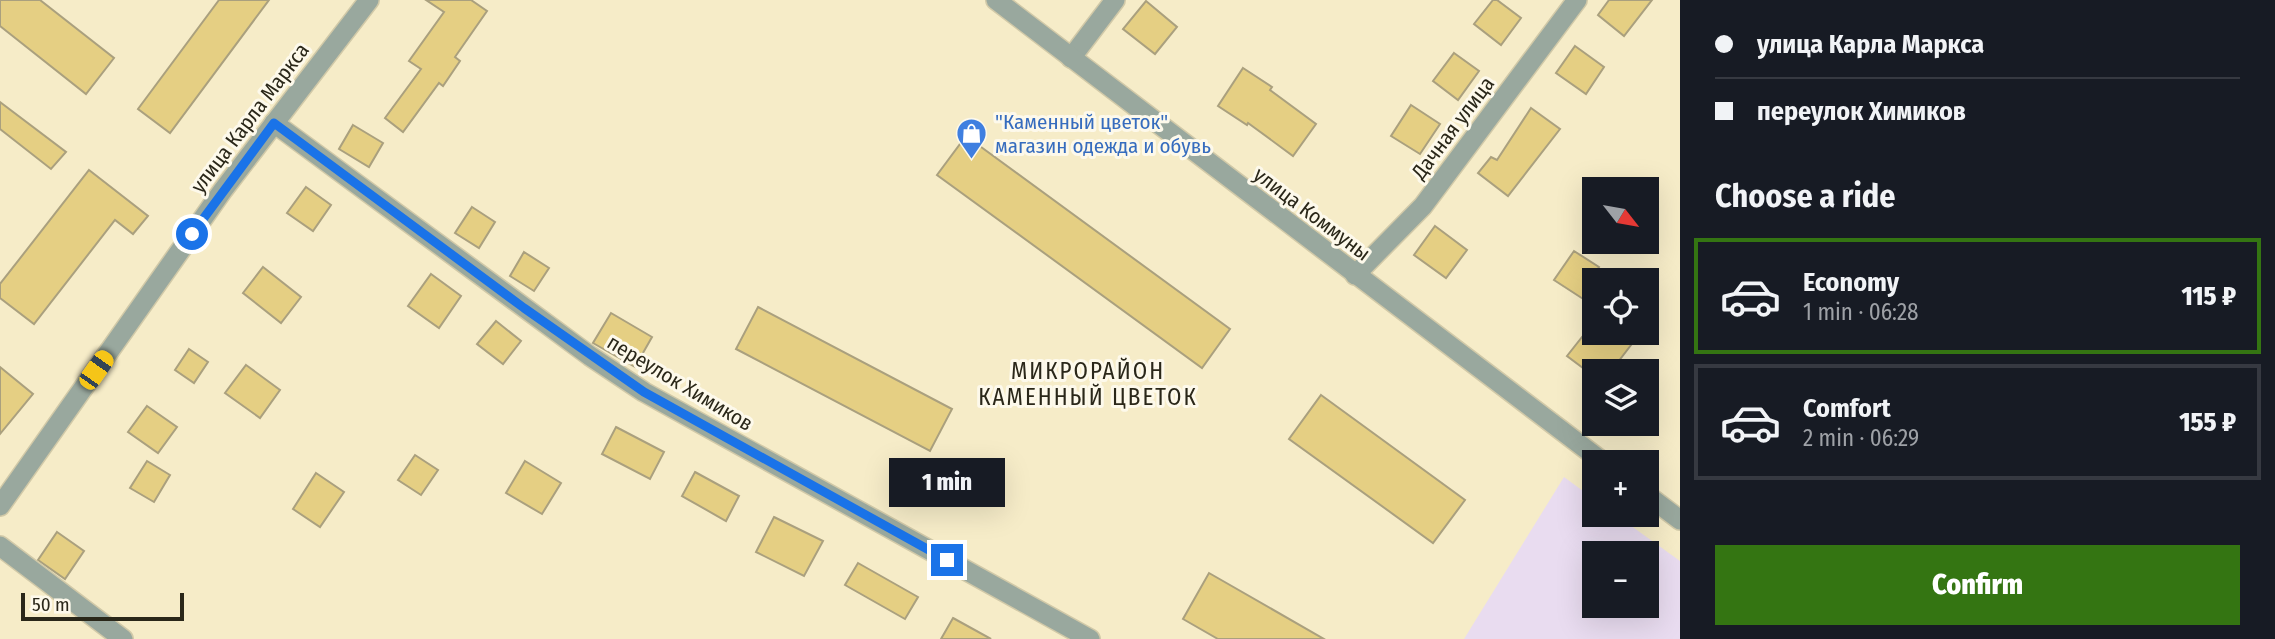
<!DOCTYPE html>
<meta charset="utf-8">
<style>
body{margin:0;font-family:"Fira Sans Condensed",sans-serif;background:#20242c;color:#f1f3f6;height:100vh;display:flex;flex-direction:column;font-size:26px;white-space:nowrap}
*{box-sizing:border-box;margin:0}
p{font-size:23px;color:#9ea1a6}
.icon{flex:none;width:38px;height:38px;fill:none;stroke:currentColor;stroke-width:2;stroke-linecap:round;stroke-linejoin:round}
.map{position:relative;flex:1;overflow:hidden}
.sheet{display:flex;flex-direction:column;background:#171b24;width:595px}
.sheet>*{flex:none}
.banner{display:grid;align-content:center;height:154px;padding:0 35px;background:#171b24}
.needle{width:46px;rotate:121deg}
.controls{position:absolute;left:1582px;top:177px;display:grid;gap:14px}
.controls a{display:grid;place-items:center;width:77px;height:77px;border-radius:0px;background:#171b24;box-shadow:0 7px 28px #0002;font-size:35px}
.scale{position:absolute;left:21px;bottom:18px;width:163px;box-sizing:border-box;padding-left:7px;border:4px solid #2a2719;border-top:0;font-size:19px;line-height:24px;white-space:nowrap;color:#2a2719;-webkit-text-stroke:5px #fdf9eb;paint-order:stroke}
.end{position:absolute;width:32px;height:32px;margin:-16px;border:9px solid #1a73e8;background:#fff;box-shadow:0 0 0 4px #fff}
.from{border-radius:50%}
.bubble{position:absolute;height:49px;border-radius:0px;background:#171b24;box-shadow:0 7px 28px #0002;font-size:23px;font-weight:800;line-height:49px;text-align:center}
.car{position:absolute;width:21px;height:42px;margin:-21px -10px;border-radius:9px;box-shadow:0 0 5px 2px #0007;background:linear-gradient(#f5c518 24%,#345 0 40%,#f5c518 0 76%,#345 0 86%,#f5c518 0)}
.banner b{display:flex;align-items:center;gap:24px;height:66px;font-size:26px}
.banner b+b{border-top:2px solid #363941}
.banner i{width:18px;height:18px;background:#f1f3f6}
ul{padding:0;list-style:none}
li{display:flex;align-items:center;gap:21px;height:116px;margin:0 14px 10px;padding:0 21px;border:4px solid #363941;border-radius:0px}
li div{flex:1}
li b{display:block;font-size:26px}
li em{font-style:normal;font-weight:800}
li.active{border-color:#347512}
li>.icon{width:63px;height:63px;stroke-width:1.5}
h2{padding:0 35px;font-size:32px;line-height:84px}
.primary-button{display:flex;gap:14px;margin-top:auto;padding:14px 35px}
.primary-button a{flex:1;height:80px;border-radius:0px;background:#347512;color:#fff;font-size:28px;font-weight:800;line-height:80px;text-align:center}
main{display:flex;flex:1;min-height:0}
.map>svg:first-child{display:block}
.industrial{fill:#e9dcf0;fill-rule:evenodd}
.building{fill:#e5cf83;stroke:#aaa07e;stroke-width:2}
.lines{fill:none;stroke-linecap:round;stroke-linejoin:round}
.minor-casing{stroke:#d1c9a8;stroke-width:22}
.tertiary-casing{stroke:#d1c9a8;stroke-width:22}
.minor{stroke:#99a89e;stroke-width:19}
.tertiary{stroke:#99a89e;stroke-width:19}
.route{stroke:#1a73e8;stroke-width:9}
.labels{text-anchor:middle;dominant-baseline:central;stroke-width:6;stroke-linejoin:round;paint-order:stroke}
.street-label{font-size:21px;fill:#2a2719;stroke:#fdf9eb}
.shop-label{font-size:21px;fill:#366cbe;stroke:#fdf9eb;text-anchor:start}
.neighbourhood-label{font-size:23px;letter-spacing:2px;fill:#2a2719;stroke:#fdf9eb}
</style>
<main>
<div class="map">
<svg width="1680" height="639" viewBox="0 0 1680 639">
<rect width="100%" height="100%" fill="#f6ecc8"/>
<path class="industrial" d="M 1564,477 L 1594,499 L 1594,514 L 1616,515 L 1680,561 L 1680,639 L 1464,639 ZM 1594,553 L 1647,553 L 1647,606 L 1594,606 Z"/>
<g class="building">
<path d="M 0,0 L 40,0 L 114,58 L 86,94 L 0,26 Z"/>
<path d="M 219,0 L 269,0 L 170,133 L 138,109 Z"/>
<path d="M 426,0 L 471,0 L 487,11 L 455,57 L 460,61 L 443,86 L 439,83 L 403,132 L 385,118 L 421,69 L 409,61 L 444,12 Z"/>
<path d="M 1493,0 L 1497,0 L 1521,18 L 1501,45 L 1474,24 Z"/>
<path d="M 1609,0 L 1652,0 L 1624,36 L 1598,15 Z"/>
<path d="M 1146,1 L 1177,27 L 1155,54 L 1123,29 Z"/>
<path d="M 1575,46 L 1604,67 L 1586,94 L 1556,73 Z"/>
<path d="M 1454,53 L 1479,71 L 1458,100 L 1433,81 Z"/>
<path d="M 1243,68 L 1272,87 L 1270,90 L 1316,124 L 1293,156 L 1248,123 L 1247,125 L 1218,106 Z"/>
<path d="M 0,102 L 66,152 L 51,169 L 0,129 Z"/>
<path d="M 1411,105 L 1440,124 L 1420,154 L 1391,136 Z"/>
<path d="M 1531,108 L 1560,129 L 1508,196 L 1478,173 L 1491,157 L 1497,160 Z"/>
<path d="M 353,125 L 383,143 L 369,167 L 339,149 Z"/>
<path d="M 966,136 L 1230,329 L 1202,368 L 937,175 Z"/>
<path d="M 89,170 L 148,216 L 133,234 L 115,220 L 34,324 L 0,298 L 0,284 Z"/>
<path d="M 306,187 L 331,205 L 313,231 L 287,213 Z"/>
<path d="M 472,207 L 495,222 L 479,248 L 455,233 Z"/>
<path d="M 1435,226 L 1467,250 L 1446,278 L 1414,255 Z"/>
<path d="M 1574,251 L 1599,267 L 1594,275 L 1594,306 L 1554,280 Z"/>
<path d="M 524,252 L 549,268 L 534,291 L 510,276 Z"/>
<path d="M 263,267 L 301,297 L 281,323 L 243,293 Z"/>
<path d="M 431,274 L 461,296 L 439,328 L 408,306 Z"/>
<path d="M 758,307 L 952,409 L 930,451 L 736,349 Z"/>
<path d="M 611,313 L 652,337 L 635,367 L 593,343 Z"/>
<path d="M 496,321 L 521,341 L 503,364 L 477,344 Z"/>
<path d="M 1586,332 L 1641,332 L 1611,371 L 1587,371 L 1567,356 Z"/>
<path d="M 189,349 L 208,362 L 194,383 L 175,370 Z"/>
<path d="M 246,365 L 280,390 L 260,418 L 225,393 Z"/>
<path d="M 0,367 L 33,394 L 0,434 Z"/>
<path d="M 1321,395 L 1465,500 L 1433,543 L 1289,439 Z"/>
<path d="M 147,406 L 177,427 L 158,453 L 128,432 Z"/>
<path d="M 616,427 L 664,452 L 650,479 L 602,454 Z"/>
<path d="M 415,455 L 438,470 L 421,495 L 398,480 Z"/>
<path d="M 147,461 L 170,475 L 154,502 L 130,488 Z"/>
<path d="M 525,461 L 561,483 L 542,514 L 506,493 Z"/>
<path d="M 695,472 L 739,496 L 726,521 L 682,496 Z"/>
<path d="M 316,473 L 344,492 L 320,527 L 293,509 Z"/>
<path d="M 774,517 L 823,541 L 804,576 L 756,552 Z"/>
<path d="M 57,532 L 84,551 L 65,579 L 38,560 Z"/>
<path d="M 858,563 L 918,597 L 905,619 L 845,585 Z"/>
<path d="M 1209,573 L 1324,639 L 1218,639 L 1183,619 Z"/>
<path d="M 953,618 L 991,639 L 941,639 Z"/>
</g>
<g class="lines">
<defs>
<g id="minor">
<path d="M 1071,58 L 1115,0"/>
<path d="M 274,123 L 590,356 L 644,392 L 1090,639"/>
<path d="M 1355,275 L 1423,206 L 1577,0"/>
<path d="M 0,506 L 223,190 L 369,0"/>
<path d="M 0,546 L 123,639"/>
</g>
<g id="tertiary">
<path d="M 996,0 L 1603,462"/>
<path d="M 1647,495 L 1680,520"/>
</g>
</defs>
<use href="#minor" class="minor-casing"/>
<use href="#tertiary" class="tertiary-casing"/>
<use href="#minor" class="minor"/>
<use href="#tertiary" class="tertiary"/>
</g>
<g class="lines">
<path class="route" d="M 192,234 L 274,123 L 524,308 L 644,392 L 947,560"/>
</g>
<defs>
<symbol id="shop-pin" viewBox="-11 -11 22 30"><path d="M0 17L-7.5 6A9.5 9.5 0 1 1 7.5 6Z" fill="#3f7fe0" stroke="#fdf9eb"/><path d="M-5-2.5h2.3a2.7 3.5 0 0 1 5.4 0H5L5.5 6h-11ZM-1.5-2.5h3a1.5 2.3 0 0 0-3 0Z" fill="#fff"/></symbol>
</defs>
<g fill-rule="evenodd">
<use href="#shop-pin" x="954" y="116" width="35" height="47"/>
</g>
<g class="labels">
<g class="street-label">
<text transform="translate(250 118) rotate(-53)">улица Карла Маркса</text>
<text transform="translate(1453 128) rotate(-53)">Дачная улица</text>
<text transform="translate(1312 214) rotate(37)">улица Коммуны</text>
<text transform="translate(680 383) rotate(31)">переулок Химиков</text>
</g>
<g class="shop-label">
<text x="995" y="122">"Каменный цветок"<tspan x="995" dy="24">магазин одежда и обувь</tspan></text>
</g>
<g class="neighbourhood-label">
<text x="1088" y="371">МИКРОРАЙОН<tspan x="1088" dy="26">КАМЕННЫЙ ЦВЕТОК</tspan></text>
</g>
</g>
</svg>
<div class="controls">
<a><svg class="needle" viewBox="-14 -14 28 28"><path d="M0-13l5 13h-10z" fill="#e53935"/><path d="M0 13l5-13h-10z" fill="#9ea1a6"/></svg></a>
<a><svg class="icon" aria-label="locate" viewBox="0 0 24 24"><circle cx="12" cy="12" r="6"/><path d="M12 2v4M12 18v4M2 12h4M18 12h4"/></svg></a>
<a><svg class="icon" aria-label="layers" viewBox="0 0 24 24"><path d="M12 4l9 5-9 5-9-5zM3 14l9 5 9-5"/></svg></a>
<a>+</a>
<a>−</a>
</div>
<div class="scale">50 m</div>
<i class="end from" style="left:192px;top:234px"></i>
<i class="end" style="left:947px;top:560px"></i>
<div class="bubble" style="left:889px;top:458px;width:116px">1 min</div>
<i class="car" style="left:96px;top:370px;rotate:35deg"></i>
</div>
<section class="sheet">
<div class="banner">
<b><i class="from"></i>улица Карла Маркса</b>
<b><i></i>переулок Химиков</b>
</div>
<h2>Choose a ride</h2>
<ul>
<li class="active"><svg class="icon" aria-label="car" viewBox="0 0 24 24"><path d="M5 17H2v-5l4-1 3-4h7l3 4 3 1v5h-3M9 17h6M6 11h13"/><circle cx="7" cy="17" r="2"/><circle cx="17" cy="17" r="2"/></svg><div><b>Economy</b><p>1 min · 06:28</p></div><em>115 ₽</em></li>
<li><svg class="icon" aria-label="car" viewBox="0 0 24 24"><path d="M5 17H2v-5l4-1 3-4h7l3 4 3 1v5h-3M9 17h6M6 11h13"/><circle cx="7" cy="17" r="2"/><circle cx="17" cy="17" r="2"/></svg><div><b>Comfort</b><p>2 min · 06:29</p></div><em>155 ₽</em></li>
</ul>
<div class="primary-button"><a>Confirm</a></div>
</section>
</main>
